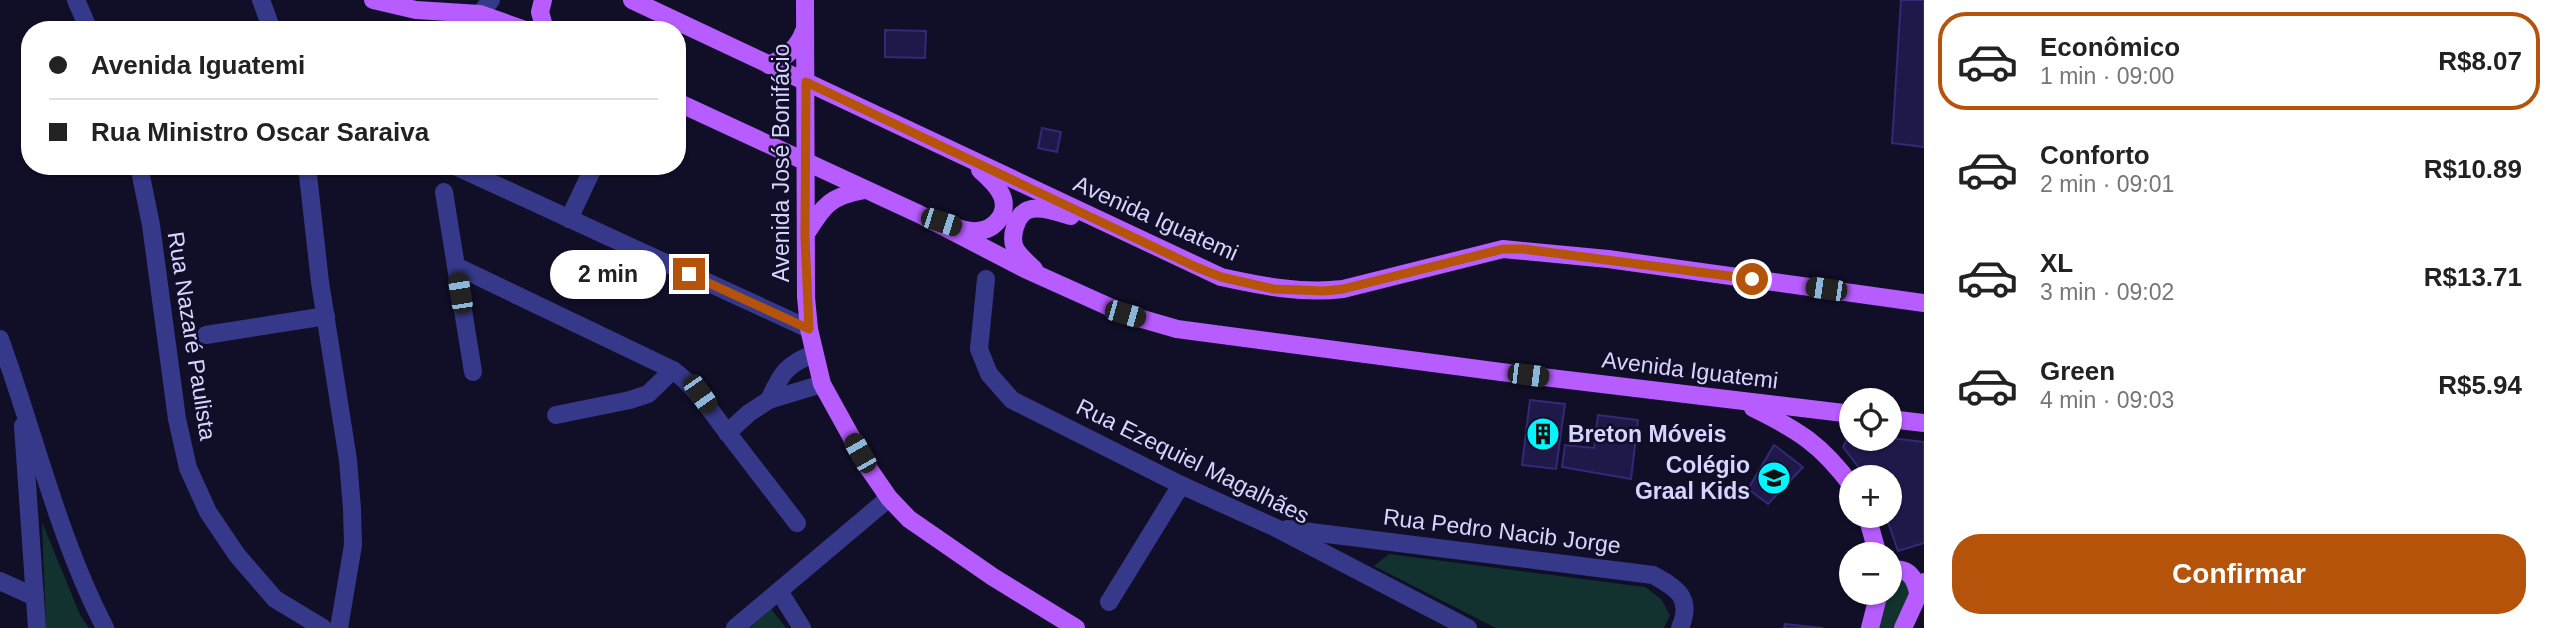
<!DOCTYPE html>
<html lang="pt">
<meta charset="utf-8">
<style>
body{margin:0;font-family:Helvetica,sans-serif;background:#f6f6f6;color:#222;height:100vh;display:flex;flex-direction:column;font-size:26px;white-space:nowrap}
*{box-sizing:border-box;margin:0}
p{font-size:23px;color:#767676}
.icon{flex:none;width:38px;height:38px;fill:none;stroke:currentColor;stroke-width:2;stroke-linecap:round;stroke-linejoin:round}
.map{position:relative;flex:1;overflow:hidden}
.drawer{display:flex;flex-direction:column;background:#fff;width:630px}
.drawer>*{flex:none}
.guide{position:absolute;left:21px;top:21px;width:665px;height:154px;border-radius:28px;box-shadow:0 2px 5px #0004;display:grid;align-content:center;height:154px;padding:0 28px;background:#fff}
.controls{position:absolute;left:1839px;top:388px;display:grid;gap:14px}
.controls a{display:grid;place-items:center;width:63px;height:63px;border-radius:50%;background:#fff;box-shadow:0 2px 5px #0004;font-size:35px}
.end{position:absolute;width:32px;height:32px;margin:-16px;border:9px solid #b45309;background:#fff;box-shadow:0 0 0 4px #fff}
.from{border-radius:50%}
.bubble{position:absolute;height:49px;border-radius:24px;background:#fff;box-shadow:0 2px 5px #0004;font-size:23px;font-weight:600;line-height:49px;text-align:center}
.car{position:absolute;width:21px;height:42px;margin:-21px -10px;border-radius:9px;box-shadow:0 0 5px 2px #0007;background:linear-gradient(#222 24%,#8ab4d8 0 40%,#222 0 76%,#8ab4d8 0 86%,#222 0)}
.guide b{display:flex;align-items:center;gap:24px;height:66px;font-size:26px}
.guide b+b{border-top:2px solid #e0e0e0}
.guide i{width:18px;height:18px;background:#222}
ul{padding:12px 0 0;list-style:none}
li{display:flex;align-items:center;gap:21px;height:98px;margin:0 14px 10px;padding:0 14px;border:4px solid transparent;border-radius:28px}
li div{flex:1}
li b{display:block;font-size:26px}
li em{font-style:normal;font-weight:600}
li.selected{border-color:#b45309}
li>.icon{width:63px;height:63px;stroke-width:1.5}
.primary-button{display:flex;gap:14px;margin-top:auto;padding:14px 28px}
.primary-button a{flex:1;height:80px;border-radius:28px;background:#b45309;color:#fff;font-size:28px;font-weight:600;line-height:80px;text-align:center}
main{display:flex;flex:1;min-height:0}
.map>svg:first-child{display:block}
.green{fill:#11322f}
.building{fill:#1f194a;stroke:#332977;stroke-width:2}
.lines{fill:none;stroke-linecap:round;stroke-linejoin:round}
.minor{stroke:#36398a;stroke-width:18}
.major{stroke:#b75cff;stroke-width:18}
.route{stroke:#b45309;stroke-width:9}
.labels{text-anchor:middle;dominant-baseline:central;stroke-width:5;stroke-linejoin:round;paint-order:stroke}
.street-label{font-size:23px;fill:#d7d5ff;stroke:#110e28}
.poi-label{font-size:23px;font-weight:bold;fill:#d7d5ff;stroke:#110e28;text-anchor:start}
</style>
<main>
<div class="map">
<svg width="1924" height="628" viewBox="0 0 1924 628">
<rect width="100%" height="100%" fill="#110e28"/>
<g class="green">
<path d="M 42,522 L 80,615 L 89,628 L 46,628 Z"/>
<path d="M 1389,554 L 1645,587 L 1661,599 L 1670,615 L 1664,628 L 1496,628 L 1374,566 Z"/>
<path d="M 1890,574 L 1912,583 L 1899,628 L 1875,628 L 1883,593 L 1890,593 Z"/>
<path d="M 771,609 L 786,628 L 750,628 Z"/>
</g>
<g class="building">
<path d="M 1901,0 L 1924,0 L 1924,147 L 1892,143 Z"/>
<path d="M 885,30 L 926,31 L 925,58 L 885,57 Z"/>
<path d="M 1042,128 L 1061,132 L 1057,152 L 1038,148 Z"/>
<path d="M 1530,400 L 1565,404 L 1556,469 L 1522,465 Z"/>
<path d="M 1598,415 L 1638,420 L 1631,479 L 1562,467 L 1565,445 L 1594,448 Z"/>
<path d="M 1850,433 L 1852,439 L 1890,438 L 1924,442 L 1924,543 L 1898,551 L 1886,516 L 1890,516 L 1890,478 L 1867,478 L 1843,447 Z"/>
<path d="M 1774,445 L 1803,467 L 1768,504 L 1748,489 Z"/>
<path d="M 1785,624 L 1823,628 L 1784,628 Z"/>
</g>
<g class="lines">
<g class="minor">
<path d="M 76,0 L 89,30"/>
<path d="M 261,0 L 272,30"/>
<path d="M 460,30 L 480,14 L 491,0"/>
<path d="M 139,166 L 151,225 L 177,419 L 188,468 L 208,512 L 237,555 L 275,599 L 323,628"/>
<path d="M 307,166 L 320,282 L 348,460 L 352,509 L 353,545 L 339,628"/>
<path d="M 455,166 L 809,329"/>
<path d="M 444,192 L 473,372"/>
<path d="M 569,219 L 594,166"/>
<path d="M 456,266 L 673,370 C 698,389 711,412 730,436 C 752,465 775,494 797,523"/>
<path d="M 986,279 L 979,349 L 989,374 L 1012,400 L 1181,485 L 1276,528 L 1468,628"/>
<path d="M 206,335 L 326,316"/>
<path d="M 0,339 C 35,435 58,537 105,628"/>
<path d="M 769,400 C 781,374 786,364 814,354"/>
<path d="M 556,415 L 630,400 L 648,394 L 673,370"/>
<path d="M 23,426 L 37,628"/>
<path d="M 727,433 L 749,413 L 769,400 L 822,384"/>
<path d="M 1287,529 L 1653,575 C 1677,588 1693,598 1680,628"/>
<path d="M 0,581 L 35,597"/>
<path d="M 779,591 L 802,628"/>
<path d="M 1109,602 L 1181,485"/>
<path d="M 735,628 L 889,498"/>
</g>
<g class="major">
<path d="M 373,0 L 416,10 L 480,14 L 525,30"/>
<path d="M 543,0 L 540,12 L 545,30"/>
<path d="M 632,0 L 1221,277 C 1262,286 1302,294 1343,289 L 1503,249 L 1608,259 L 1924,303"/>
<path d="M 805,0 L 806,297 L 809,329 L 822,384 L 869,469 L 889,498 L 909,519 L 993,577 L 1076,628"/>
<path d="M 769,65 C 786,57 798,48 804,31"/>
<path d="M 677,102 L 919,214 L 1025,269 L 1125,314 L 1177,329 L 1501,372 L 1852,414"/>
<path d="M 955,227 C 962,229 970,232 977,231 C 995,230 1009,213 1002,196 C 998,186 988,177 980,170"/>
<path d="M 806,234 C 824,205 830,196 865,190"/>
<path d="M 1034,269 C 1028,263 1019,256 1015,248 C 1010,237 1016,215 1028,210 C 1040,205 1060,213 1071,216"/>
<path d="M 1753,408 C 1798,430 1821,444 1852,486"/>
<path d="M 1890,419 L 1924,423"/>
<path d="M 1867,516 L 1878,555"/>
<path d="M 1890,570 C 1908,567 1915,577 1918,593"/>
<path d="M 1870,628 L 1879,593"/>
<path d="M 1903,628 L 1924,582"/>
</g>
</g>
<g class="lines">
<path class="route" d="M 689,274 L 809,329 L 805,237 L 806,82 L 1196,267 L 1221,277 L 1274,289 L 1324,291 L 1343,289 L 1503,249 L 1523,249 L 1752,279"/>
</g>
<defs>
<symbol id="building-disc" viewBox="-11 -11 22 22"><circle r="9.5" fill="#01f7ff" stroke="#110e28"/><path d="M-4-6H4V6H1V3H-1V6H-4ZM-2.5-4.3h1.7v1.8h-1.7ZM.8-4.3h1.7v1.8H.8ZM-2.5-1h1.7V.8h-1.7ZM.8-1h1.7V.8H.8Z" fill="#111"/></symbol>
<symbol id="school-disc" viewBox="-11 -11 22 22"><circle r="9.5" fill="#01f7ff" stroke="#110e28"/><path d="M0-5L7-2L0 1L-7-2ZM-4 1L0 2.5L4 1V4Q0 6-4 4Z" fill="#111"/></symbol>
</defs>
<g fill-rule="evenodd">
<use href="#building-disc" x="1524" y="415" width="38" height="38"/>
<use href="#school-disc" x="1755" y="459" width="38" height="38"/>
</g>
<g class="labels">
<g class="street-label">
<text transform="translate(781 163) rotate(-90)">Avenida José Bonifácio</text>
<text transform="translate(1156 218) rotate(24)">Avenida Iguatemi</text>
<text transform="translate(192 336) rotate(81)">Rua Nazaré Paulista</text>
<text transform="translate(1690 370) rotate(7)">Avenida Iguatemi</text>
<text transform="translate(1193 461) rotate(26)">Rua Ezequiel Magalhães</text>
<text transform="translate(1502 531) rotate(7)">Rua Pedro Nacib Jorge</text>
</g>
<g class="poi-label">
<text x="1568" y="434">Breton Móveis</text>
<text x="1750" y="465" text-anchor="end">Colégio<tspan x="1750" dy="26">Graal Kids</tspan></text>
</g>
</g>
</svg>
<div class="controls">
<a><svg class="icon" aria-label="locate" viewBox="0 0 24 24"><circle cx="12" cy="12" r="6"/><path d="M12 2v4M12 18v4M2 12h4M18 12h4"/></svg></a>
<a>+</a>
<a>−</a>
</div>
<i class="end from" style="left:1752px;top:279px"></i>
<i class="end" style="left:689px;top:274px"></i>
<div class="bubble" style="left:550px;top:250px;width:116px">2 min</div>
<i class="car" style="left:941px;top:222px;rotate:108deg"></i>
<i class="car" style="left:1826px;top:289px;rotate:278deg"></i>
<i class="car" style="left:460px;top:293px;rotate:351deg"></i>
<i class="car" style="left:1125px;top:314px;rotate:106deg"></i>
<i class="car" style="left:1528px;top:375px;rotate:97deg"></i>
<i class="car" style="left:700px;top:394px;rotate:145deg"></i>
<i class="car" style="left:860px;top:453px;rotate:330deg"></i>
<div class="guide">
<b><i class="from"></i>Avenida Iguatemi</b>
<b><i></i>Rua Ministro Oscar Saraiva</b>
</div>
</div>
<section class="drawer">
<ul>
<li class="selected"><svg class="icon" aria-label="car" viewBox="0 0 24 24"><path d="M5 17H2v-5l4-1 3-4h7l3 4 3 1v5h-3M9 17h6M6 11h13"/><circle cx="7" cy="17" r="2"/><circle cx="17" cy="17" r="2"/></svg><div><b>Econômico</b><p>1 min · 09:00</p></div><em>R$8.07</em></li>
<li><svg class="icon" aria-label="car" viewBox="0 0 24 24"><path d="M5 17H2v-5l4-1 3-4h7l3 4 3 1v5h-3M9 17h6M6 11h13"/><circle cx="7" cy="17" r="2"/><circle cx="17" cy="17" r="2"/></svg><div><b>Conforto</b><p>2 min · 09:01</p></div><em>R$10.89</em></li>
<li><svg class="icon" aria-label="car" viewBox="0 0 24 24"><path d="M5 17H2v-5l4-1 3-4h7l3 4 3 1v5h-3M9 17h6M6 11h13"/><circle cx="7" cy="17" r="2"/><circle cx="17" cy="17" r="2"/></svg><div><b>XL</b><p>3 min · 09:02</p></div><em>R$13.71</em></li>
<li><svg class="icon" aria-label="car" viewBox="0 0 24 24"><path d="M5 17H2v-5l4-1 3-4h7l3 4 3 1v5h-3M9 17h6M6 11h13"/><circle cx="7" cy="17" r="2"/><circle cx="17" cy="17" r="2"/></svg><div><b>Green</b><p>4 min · 09:03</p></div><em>R$5.94</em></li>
</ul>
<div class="primary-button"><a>Confirmar</a></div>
</section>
</main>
